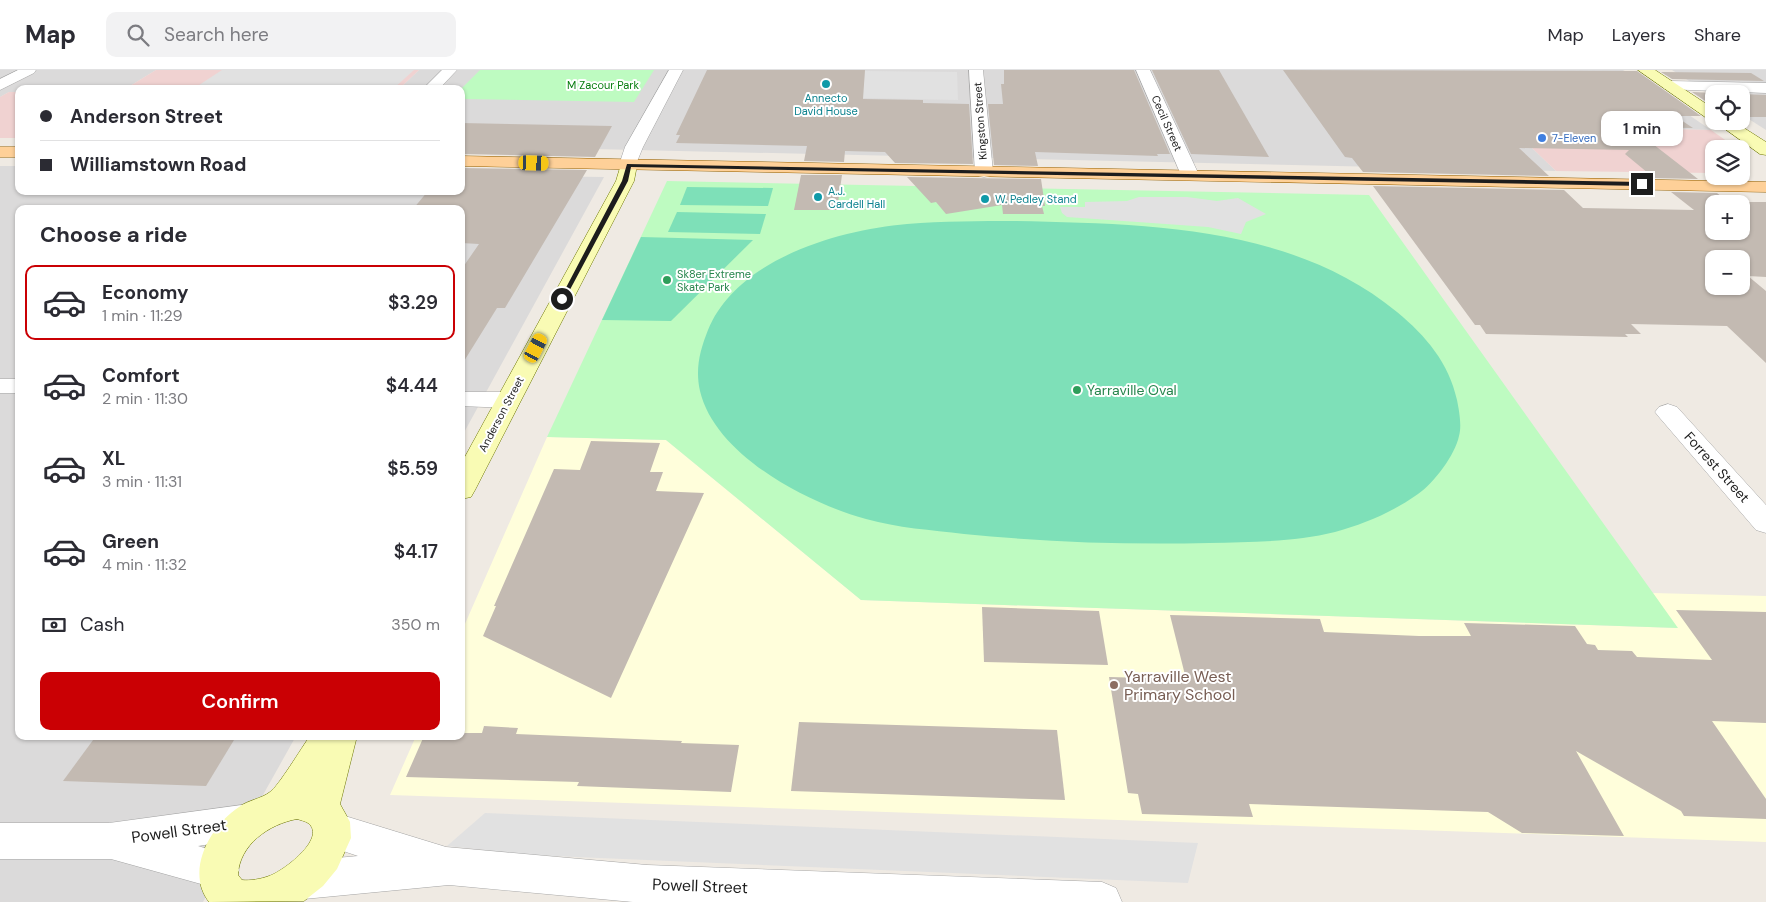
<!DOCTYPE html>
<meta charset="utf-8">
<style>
body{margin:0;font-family:"DM Sans",sans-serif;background:#f2f2f3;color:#2b2b33;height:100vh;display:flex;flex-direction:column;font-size:19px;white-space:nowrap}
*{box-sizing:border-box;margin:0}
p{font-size:16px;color:#7c7c81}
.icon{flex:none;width:28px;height:28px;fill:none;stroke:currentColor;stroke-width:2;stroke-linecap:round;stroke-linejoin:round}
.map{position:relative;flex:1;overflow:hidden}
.drawer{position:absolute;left:15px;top:135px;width:450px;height:535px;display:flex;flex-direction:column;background:#fff;border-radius:10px;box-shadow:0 1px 4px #0004}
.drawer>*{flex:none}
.guide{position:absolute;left:15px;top:15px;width:450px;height:110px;border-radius:10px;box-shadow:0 1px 4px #0004;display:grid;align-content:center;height:110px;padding:0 25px;background:#fff}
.fabs{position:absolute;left:1705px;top:15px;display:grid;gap:10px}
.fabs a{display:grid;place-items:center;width:45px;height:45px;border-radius:10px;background:#fff;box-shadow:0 1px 4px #0004;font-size:25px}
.end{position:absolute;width:22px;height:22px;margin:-11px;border:6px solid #1d1d1d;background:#fff;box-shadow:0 0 0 2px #fff}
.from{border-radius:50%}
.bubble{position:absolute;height:35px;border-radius:10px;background:#fff;box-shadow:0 1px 4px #0004;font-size:16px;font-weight:600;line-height:35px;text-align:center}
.car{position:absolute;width:15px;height:30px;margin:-15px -8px;border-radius:6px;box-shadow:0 0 4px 1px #0007;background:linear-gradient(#f5c518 24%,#345 0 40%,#f5c518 0 76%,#345 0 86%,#f5c518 0)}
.guide b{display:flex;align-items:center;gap:18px;height:48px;font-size:19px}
.guide b+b{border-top:1px solid #e1e1e2}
.guide i{width:12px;height:12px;background:#2b2b33}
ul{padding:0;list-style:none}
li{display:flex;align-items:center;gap:15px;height:75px;margin:0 10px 8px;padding:0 15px;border:2px solid transparent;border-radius:10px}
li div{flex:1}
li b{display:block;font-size:19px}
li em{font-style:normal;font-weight:600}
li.selected{border-color:#ca0004}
li>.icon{width:45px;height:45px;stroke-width:1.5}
h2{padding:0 25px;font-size:22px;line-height:60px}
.pay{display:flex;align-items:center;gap:12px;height:55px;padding:0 25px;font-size:19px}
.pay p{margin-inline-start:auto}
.action{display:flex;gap:10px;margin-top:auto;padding:10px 25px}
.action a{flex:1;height:58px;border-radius:10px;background:#ca0004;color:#fff;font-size:20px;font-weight:600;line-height:58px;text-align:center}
header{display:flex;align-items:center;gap:30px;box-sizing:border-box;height:70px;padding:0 25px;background:#fff;border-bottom:1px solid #e1e1e2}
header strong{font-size:24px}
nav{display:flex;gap:28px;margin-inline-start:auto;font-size:18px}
.search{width:350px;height:45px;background:#f2f2f3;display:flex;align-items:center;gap:12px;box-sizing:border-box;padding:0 18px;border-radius:10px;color:#7c7c81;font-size:19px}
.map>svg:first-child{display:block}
.residential{fill:#dbdada}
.commercial{fill:#f0d2d1}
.education{fill:#fffedb}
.park{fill:#befbc1}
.pitch{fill:#7ee0b8}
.parking{fill:#e1e1e1}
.building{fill:#c3bab2;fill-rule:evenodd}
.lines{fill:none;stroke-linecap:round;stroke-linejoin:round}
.street-casing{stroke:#a4a4a4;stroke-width:1}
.secondary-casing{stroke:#6c7602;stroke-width:1}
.primary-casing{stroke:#966100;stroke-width:1}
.street{fill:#fff;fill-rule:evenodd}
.secondary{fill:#f9fbb4;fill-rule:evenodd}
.primary{fill:#fed098;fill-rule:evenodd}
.route{fill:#1d1d1d}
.culture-dot{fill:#0f9aa8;stroke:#fff;stroke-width:2}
.shop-dot{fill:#3f7fe0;stroke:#fff;stroke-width:2}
.leisure-dot{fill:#2e9e5b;stroke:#fff;stroke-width:2}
.education-dot{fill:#8d6e63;stroke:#fff;stroke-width:2}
.labels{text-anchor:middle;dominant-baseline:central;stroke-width:4;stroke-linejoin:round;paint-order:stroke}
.far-park-label{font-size:11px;fill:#087e10;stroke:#fff}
.far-culture-label{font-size:11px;fill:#0d838f;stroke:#fff;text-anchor:start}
.far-street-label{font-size:11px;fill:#1d1d1d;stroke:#fff}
.far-shop-label{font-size:11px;fill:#366cbe;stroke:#fff;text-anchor:start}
.far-leisure-label{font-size:11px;fill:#27864d;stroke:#fff;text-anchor:start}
.leisure-label{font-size:14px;fill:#27864d;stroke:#fff;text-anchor:start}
.street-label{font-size:14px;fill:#1d1d1d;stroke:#fff}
.near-education-label{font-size:16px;fill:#785e54;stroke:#fff;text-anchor:start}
.near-street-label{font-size:16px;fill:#1d1d1d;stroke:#fff}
</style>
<header>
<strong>Map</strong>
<div class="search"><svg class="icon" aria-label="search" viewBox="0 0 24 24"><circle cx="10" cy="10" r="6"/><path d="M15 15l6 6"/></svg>Search here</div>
<nav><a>Map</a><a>Layers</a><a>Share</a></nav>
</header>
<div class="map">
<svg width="1766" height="832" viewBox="0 0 1766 832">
<rect width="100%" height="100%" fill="#efeae3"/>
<g class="residential">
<path d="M 0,0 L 156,0 L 125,19 L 19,19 L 19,22 L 9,22 L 0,27 Z"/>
<path d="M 419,0 L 1623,0 L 1711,60 L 1509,56 L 1556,101 L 461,76 L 461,19 L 399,19 Z"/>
<path d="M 1672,0 L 1766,0 L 1766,60 L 1741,44 L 1741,24 L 1714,24 L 1714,27 Z"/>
<path d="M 0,96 L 19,96 L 19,121 L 461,121 L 461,105 L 604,107 L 461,368 L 461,139 L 19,139 L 19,666 L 296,666 L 203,832 L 0,832 Z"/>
</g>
<g class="commercial">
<path d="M 156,0 L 419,0 L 399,19 L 125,19 Z"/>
<path d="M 9,22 L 19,22 L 19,68 L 0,68 L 0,27 Z"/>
<path d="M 1509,56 L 1711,60 L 1738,79 L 1714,79 L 1714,103 L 1556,101 Z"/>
</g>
<path class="education" d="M 547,367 L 666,370 L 861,530 L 1677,558 L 1653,523 L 1766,526 L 1766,772 L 390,725 L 416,666 L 461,666 L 461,563 Z"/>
<g class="park">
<path d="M 480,0 L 654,0 L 634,32 L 461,29 L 461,19 Z"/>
<path d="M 667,111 L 1369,125 L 1678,558 L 861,530 L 666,370 L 547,367 Z"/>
</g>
<g class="pitch">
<path d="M 687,117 L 773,118 L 768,136 L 680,135 Z"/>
<path d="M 677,142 L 766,144 L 760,164 L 668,162 Z"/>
<path d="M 1016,151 C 1146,154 1291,155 1397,242 C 1426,266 1449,293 1457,330 C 1459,340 1462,356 1459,366 C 1455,385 1434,413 1418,424 C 1393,442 1364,454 1335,462 C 1295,472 1251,472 1209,473 C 1127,475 1046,472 964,464 C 931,460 898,458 866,449 C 807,433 715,385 700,321 C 695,299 700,280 708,260 C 737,189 838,160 907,154 C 943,151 980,151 1016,151 Z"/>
<path d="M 641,167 L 753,170 L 671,251 L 602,250 Z"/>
</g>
<g class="parking">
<path d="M 222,0 L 414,0 L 393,19 L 193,19 Z"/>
<path d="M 865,1 L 957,2 L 958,30 L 862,28 Z"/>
<path d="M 1139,127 L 1187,127 L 1217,131 L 1238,128 L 1266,144 L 1246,152 L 1241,164 L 1208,157 L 1067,147 L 1062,143 L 1060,137 L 1085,137 L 1085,132 L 1127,131 Z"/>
<path d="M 485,743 L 1198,773 L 1188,813 L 529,785 L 447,776 Z"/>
</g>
<g class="building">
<path d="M 707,0 L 865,0 L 863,29 L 923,30 L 923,33 L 969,34 L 973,94 L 895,93 L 885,82 L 845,81 L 844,92 L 804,91 L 807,76 L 676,73 L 680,65 L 676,65 Z"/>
<path d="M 1004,0 L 1134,0 L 1170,84 L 1157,84 L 1158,86 L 1035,82 L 1038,96 L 994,95 L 988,34 L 1003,34 L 1001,14 L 1004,14 Z"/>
<path d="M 1152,0 L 1219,0 L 1269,87 L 1191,84 Z"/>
<path d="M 1283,0 L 1637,1 L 1701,46 L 1675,46 L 1693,58 L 1631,57 L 1698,109 L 1654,108 L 1625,84 L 1629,80 L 1519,78 L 1549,106 L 1363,102 L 1352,88 L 1345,87 Z"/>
<path d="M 1661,2 L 1751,3 L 1764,11 L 1672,9 Z"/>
<path d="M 1692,22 L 1738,24 L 1714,24 L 1714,37 Z"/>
<path d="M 1741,24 L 1766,25 L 1766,47 L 1741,47 Z"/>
<path d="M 461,53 L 560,55 L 612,56 L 595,87 L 461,84 Z"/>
<path d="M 461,98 L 587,100 L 505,238 L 497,238 L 461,296 L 461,200 L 479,174 L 461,173 L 461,139 L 413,139 L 428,121 L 461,121 Z"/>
<path d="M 801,105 L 842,105 L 837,140 L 794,140 Z"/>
<path d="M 907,107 L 1041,109 L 1045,136 L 1042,136 L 1044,144 L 1003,144 L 1002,135 L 946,144 L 936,132 L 931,133 Z"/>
<path d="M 1373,116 L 1564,120 L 1583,138 L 1694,140 L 1671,122 L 1717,123 L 1728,132 L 1766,132 L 1766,207 L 1748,206 L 1766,221 L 1766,293 L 1727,256 L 1631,254 L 1641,264 L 1625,264 L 1628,267 L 1486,264 L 1480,255 L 1475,255 ZM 1714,134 L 1741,134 L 1741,161 L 1714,161 ZM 1714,189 L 1741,189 L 1741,216 L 1714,216 Z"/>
<path d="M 591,371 L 660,373 L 650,402 L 663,402 L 656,421 L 704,423 L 611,628 L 483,566 L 496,536 L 494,536 L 554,399 L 580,400 Z"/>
<path d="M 982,537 L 1099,541 L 1108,595 L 984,592 Z"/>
<path d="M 1676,540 L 1766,542 L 1766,653 L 1712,651 L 1766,729 L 1766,749 L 1684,746 L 1681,741 L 1576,681 L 1624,766 L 1522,763 L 1488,742 L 1249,734 L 1253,747 L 1142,744 L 1138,724 L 1128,723 L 1109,607 L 1186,609 L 1170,545 L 1320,549 L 1324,562 L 1419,566 L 1471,566 L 1464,553 L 1575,556 L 1587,574 L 1595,575 L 1598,580 L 1632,581 L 1637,587 L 1712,590 Z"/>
<path d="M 799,652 L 1057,660 L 1065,730 L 791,721 Z"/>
<path d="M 484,656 L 518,658 L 516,664 L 682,671 L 681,673 L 739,675 L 731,722 L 577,716 L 579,712 L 406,707 L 424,666 L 461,666 L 461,663 L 482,663 Z"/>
<path d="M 96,666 L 131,666 L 234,670 L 206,716 L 63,711 Z"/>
</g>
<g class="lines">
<defs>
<g id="street">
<path d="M 18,0 L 36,0 L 34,3 L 0,20 L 0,9 Z"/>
<path d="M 442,0 L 457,0 L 439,19 L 423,19 Z"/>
<path d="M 669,0 L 683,0 L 643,77 L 634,99 L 628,100 L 622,99 L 619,95 L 625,77 Z"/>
<path d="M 969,0 L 983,0 L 993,102 L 990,106 L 984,107 L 978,106 L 975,102 Z"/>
<path d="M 1136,0 L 1150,0 L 1199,105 L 1196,109 L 1190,110 L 1184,109 L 1181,105 Z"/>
<path d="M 1670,11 L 1766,13 L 1766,23 L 1665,19 L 1662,16 L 1665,13 Z"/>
<rect x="0" y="309" width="19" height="14"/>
<path d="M 461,322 L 508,322 L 517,325 L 520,330 L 517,335 L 508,338 L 461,336 Z"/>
<path d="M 1668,334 L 1677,337 L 1766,435 L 1766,463 L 1756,460 L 1659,347 L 1655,342 L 1659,337 Z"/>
<path d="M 249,734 L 262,739 L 268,751 L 262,763 L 249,768 L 198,776 L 233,787 L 239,800 L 233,813 L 219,819 L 111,789 L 0,789 L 0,753 L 109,753 Z"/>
<path d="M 332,742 L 446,777 L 647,795 L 1102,812 L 1116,818 L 1122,832 L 633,832 L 449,815 L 304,829 L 290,824 L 284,810 L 290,796 L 304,791 L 358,786 L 319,773 L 313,760 L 319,747 Z"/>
</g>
<g id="secondary">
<path d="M 1638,0 L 1655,0 L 1714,39 L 1714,51 L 1708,49 Z"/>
<path d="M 1714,51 L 1733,51 L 1766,72 L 1766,85 L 1760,84 Z"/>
<path d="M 628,90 L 634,91 L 637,95 L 634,111 L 475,420 L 471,427 L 461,429 L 461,394 L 616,111 L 622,91 Z"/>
<path d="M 310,666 L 357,666 L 340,734 L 350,752 L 351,768 L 337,799 L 323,816 L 304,831 L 209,832 C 185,801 210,756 239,737 C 248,730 261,729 270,722 C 278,717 302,677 310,666 ZM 297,749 C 300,750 305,751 308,753 C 328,768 282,802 269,806 C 261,809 250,811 242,810 L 238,805 C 239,775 269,754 297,749 Z"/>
</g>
<g id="primary">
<rect x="0" y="77" width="19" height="10"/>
<path d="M 461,86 L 1766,112 L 1766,122 L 461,96 Z"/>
</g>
</defs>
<use href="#street" class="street-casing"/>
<use href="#secondary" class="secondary-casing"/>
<use href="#primary" class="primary-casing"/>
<use href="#street" class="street"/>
<use href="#secondary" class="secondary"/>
<use href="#primary" class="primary"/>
</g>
<path class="route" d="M 627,94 L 1642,112 L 1644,114 L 1642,116 L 631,97 L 628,111 L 565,229 L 559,231 L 622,111 Z"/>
<g class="culture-dot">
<circle cx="826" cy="14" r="5"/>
<circle cx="818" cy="127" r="5"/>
<circle cx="985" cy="129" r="5"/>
</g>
<circle class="shop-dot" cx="1542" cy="68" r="5"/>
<g class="leisure-dot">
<circle cx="667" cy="210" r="5"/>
<circle cx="1077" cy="320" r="5"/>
</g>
<circle class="education-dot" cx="1114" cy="615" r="5"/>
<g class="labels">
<g class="far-park-label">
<text x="603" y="15">M Zacour Park</text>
</g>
<g class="far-culture-label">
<text x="826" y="28" text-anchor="middle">Annecto<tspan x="826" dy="13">David House</tspan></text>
<text x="828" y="121">A.J.<tspan x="828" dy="13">Cardell Hall</tspan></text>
<text x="995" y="129">W. Pedley Stand</text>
</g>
<g class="far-street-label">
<text transform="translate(980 51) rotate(-94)">Kingston Street</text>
<text transform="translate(1167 53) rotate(66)">Cecil Street</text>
<text transform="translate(501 344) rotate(-62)">Anderson Street</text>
</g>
<g class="far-shop-label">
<text x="1552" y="68">7-Eleven</text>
</g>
<g class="far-leisure-label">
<text x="677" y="204">Sk8er Extreme<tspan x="677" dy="13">Skate Park</tspan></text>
</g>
<g class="leisure-label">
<text x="1087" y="320">Yarraville Oval</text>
</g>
<g class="street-label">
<text transform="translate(1717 397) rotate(48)">Forrest Street</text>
</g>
<g class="near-education-label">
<text x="1124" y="606">Yarraville West<tspan x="1124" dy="18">Primary School</tspan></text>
</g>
<g class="near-street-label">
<text transform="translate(179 761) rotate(-8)">Powell Street</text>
<text transform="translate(700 816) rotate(2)">Powell Street</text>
</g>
</g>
</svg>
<div class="fabs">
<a><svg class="icon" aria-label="locate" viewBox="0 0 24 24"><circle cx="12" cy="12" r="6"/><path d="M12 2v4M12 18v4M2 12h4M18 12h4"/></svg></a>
<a><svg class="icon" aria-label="layers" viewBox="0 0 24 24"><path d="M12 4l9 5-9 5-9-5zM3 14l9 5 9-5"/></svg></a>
<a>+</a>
<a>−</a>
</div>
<i class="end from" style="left:562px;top:229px"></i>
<i class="end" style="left:1642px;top:114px"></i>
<div class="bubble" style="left:1601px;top:41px;width:82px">1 min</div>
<i class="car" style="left:534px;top:93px;rotate:92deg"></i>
<i class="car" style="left:536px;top:278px;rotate:28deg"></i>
<div class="guide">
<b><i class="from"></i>Anderson Street</b>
<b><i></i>Williamstown Road</b>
</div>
<section class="drawer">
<h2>Choose a ride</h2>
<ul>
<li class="selected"><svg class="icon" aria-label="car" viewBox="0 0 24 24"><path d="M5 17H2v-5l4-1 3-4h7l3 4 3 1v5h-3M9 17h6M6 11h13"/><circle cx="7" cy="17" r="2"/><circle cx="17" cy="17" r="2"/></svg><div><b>Economy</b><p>1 min · 11:29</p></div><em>$3.29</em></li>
<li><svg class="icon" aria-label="car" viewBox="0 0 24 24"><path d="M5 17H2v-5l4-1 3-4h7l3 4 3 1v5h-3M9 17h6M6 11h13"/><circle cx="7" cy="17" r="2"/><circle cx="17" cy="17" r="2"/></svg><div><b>Comfort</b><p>2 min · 11:30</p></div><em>$4.44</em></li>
<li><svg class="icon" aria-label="car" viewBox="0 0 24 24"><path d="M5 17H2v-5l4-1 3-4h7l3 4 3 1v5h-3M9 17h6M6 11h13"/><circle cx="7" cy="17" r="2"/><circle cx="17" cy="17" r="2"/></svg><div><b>XL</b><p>3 min · 11:31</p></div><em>$5.59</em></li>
<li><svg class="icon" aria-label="car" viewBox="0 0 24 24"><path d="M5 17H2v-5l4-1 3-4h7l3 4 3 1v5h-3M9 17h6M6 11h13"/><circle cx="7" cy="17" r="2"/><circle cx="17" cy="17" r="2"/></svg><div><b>Green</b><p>4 min · 11:32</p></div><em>$4.17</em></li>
</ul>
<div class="pay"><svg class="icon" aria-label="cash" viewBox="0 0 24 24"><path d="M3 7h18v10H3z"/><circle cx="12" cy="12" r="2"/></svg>Cash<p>350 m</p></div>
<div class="action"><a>Confirm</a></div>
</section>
</div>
